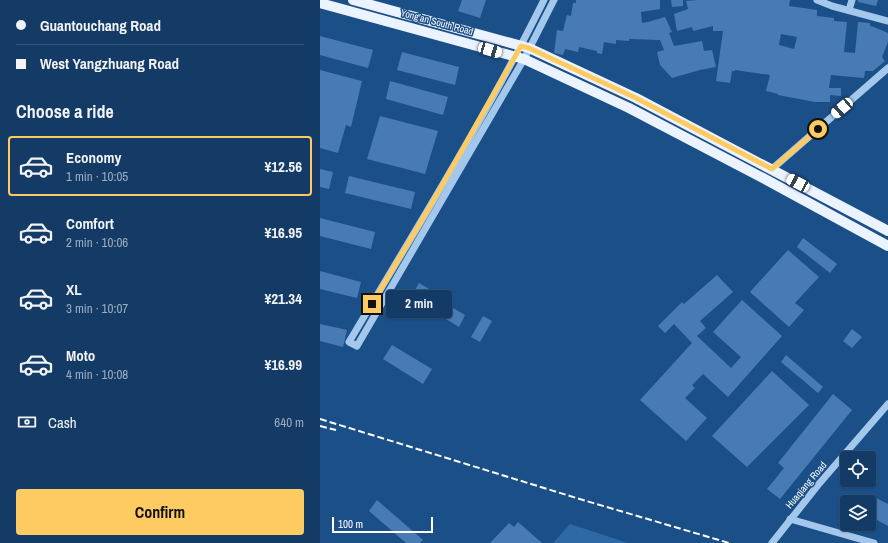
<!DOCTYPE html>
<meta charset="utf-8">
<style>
body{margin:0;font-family:"Archivo Narrow",sans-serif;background:#1d426c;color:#f1f3f6;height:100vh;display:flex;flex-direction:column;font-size:15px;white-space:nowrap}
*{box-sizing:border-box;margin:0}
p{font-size:13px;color:#9dadbf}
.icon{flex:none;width:22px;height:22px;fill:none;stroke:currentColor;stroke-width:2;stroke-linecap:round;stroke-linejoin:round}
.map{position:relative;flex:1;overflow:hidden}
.drawer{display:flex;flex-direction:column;background:#143b66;width:320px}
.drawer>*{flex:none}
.top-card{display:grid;align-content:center;height:88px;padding:0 16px;background:#143b66}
.fabs{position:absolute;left:520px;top:451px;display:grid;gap:8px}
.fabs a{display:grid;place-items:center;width:36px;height:36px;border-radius:4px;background:#143b66;box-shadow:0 1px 3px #0004,0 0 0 1px #33557a;font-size:20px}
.scale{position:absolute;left:12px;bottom:10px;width:101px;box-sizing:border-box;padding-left:4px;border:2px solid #fff;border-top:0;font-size:11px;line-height:14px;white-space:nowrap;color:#fff;-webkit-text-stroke:3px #1b4f88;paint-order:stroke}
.end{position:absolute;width:18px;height:18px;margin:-9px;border:5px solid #fdcb61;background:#111;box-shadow:0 0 0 2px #111}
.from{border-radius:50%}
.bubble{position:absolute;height:28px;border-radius:4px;background:#143b66;box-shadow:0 1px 3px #0004,0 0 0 1px #33557a;font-size:13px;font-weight:700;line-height:28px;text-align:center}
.car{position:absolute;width:12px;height:24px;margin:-12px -6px;border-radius:5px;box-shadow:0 0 3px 1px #0007;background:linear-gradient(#fff 24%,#345 0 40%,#fff 0 76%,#345 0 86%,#fff 0)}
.top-card b{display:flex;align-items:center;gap:14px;height:38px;font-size:15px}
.top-card b+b{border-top:1px solid #33557a}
.top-card i{width:10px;height:10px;background:#f1f3f6}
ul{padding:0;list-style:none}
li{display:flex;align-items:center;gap:12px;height:60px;margin:0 8px 6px;padding:0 8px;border:2px solid transparent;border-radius:4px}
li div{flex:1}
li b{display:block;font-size:15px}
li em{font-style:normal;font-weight:700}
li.active{border-color:#fdcb61}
li>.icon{width:36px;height:36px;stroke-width:1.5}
h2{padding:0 16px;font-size:18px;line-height:48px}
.pay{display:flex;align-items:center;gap:10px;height:44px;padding:0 16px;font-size:15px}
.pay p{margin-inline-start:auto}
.primary-button{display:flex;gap:8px;margin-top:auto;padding:8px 16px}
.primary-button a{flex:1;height:46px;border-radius:4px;background:#fdcb61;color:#111;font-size:16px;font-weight:700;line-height:46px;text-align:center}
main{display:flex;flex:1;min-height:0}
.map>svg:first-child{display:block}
.green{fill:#2e69a6}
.building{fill:#487bb3;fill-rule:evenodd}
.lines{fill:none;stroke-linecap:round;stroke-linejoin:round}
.minor{stroke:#a4c7ec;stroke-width:7}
.major{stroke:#eaf3ff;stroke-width:10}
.rail{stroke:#fff;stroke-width:2;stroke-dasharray:7 3;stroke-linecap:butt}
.route{stroke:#fdcb61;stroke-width:5}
.labels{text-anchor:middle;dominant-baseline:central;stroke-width:3;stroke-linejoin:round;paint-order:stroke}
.street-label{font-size:10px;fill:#fff;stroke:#1b4f88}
</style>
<main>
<section class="drawer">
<div class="top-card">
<b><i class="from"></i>Guantouchang Road</b>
<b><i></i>West Yangzhuang Road</b>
</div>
<h2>Choose a ride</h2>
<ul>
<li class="active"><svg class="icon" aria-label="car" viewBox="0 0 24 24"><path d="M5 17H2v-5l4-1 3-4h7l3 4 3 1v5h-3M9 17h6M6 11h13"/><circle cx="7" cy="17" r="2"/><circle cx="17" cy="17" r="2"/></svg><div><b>Economy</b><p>1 min · 10:05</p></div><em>¥12.56</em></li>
<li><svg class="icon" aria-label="car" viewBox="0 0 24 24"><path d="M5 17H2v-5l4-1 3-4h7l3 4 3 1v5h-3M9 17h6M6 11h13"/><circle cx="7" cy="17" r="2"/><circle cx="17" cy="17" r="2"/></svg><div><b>Comfort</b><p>2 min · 10:06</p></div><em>¥16.95</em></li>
<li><svg class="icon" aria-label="car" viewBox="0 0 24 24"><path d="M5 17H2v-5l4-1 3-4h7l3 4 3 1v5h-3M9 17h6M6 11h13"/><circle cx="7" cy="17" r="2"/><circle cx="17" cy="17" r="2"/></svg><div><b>XL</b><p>3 min · 10:07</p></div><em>¥21.34</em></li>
<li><svg class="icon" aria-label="car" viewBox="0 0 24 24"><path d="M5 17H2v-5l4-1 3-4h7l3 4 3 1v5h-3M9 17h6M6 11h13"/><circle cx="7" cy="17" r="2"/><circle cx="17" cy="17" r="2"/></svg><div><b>Moto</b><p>4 min · 10:08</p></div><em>¥16.99</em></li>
</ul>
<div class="pay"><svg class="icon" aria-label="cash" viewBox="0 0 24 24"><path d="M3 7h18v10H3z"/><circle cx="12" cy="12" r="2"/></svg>Cash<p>640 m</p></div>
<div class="primary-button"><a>Confirm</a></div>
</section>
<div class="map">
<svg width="568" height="543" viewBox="0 0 568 543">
<rect width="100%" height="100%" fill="#1b4f88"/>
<path class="green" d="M 250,524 L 308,543 L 233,543 Z"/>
<g class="building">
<path d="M 142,0 L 166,0 L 160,18 L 138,11 Z"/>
<path d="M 256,0 L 340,0 L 340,9 L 321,12 L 322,23 L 328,22 L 345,17 L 352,32 L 349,33 L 354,46 L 382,41 L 384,51 L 392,50 L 396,67 L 380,70 L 352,78 L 340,65 L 337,52 L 344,50 L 340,40 L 309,39 L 309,41 L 296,40 L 296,44 L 284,42 L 282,54 L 277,53 L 277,51 L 259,47 L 258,52 L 245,49 L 243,55 L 234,53 L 237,30 L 243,31 L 247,15 L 251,16 L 253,3 L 256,3 Z"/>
<path d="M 351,0 L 363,0 L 363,6 L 352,7 Z"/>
<path d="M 378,0 L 470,0 L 469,6 L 497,10 L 497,16 L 514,18 L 514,21 L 527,22 L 524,52 L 535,53 L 538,22 L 550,23 L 550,26 L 554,27 L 568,33 L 568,42 L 562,57 L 565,61 L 553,71 L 545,71 L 544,78 L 511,75 L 509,88 L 521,88 L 521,96 L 510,95 L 510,102 L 495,102 L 458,95 L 458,94 L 446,91 L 450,75 L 415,70 L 415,71 L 412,71 L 410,83 L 396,81 L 403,31 L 393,31 L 393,26 L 373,31 L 372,27 L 357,31 L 354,14 L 368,9 L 366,1 ZM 461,34 L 477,37 L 474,49 L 459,45 Z"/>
<path d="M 538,0 L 558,0 L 556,6 L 538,2 Z"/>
<path d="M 0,36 L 53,50 L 48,68 L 0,55 Z"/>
<path d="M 82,52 L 139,67 L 135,85 L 77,70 Z"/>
<path d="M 0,70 L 42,81 L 31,127 L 26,125 L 18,153 L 0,148 Z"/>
<path d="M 70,81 L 128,97 L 123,115 L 66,99 Z"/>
<path d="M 60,116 L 118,131 L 105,174 L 47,159 Z"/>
<path d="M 0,169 L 13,172 L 9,189 L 0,187 Z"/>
<path d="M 29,176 L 95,192 L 91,209 L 25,193 Z"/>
<path d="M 0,218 L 55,232 L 51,249 L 0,236 Z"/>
<path d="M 483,238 L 517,264 L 510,273 L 477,247 Z"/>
<path d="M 468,250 L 499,277 L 475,303 L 484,310 L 469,327 L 430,292 Z"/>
<path d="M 0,271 L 41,282 L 37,298 L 0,289 Z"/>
<path d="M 397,275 L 413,292 L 380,321 L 386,328 L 377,336 L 411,368 L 421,357 L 393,332 L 422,300 L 462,336 L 408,397 L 383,374 L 372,385 L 375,388 L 365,398 L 387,418 L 366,441 L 320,400 L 372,343 L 354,324 L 345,333 L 338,326 L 362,302 L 364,304 Z"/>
<path d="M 99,283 L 111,290 L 109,294 L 145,315 L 139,327 L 103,305 L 99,311 L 87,304 Z"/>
<path d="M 163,316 L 172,321 L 160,342 L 151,337 Z"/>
<path d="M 0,324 L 27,330 L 23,347 L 0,341 Z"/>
<path d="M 532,329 L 542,337 L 532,348 L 523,341 Z"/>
<path d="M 72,345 L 112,369 L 103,384 L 63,359 Z"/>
<path d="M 466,355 L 503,387 L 498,393 L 461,362 Z"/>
<path d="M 452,371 L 489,405 L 427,467 L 392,436 Z"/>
<path d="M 513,394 L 532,410 L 460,499 L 447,489 L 464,468 L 458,463 Z"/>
<path d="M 537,495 L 547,500 L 550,495 L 568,504 L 568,526 L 557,520 L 556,522 L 549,519 L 549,502 L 533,502 Z"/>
<path d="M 57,500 L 103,540 L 100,543 L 86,543 L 49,511 Z"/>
<path d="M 198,522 L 222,543 L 170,543 L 189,523 L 194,527 Z"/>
</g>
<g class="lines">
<g class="minor">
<path d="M 224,0 C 166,117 96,229 29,342 L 37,346 L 204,59 L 234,0"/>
<path d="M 497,0 L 512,6 L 568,21"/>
<path d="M 529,10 L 532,0"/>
<path d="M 452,169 L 568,68"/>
<path d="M 470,519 L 554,543"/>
<path d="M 452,543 L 498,485 L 568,404"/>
</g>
<g class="major">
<path d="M 33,0 L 209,48 L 316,98 L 568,231"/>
<path d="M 0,3 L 204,59 L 309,108 L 443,178 L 568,246"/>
</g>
<g class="rail">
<path d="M 0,419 L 263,500 L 409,543"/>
<path d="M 0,426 L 16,430"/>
</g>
</g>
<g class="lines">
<path class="route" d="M 52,304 L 112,203 L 201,46 L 209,48 L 316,98 L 452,169 L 498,129"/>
</g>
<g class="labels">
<g class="street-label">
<text transform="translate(117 22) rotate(15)">Yong'an South Road</text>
<text transform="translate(486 485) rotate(-50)">Huaqiang Road</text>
</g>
</g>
</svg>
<div class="fabs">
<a><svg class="icon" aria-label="locate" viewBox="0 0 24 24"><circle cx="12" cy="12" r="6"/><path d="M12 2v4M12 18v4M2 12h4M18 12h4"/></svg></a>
<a><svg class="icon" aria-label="layers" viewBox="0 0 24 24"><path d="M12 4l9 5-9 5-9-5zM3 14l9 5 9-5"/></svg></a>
</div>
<div class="scale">100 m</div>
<i class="end from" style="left:498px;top:129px"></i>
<i class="end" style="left:52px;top:304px"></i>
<div class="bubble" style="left:66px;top:290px;width:66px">2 min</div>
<i class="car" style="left:170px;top:50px;rotate:106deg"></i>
<i class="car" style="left:522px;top:108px;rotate:229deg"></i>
<i class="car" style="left:478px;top:183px;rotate:298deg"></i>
</div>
</main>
